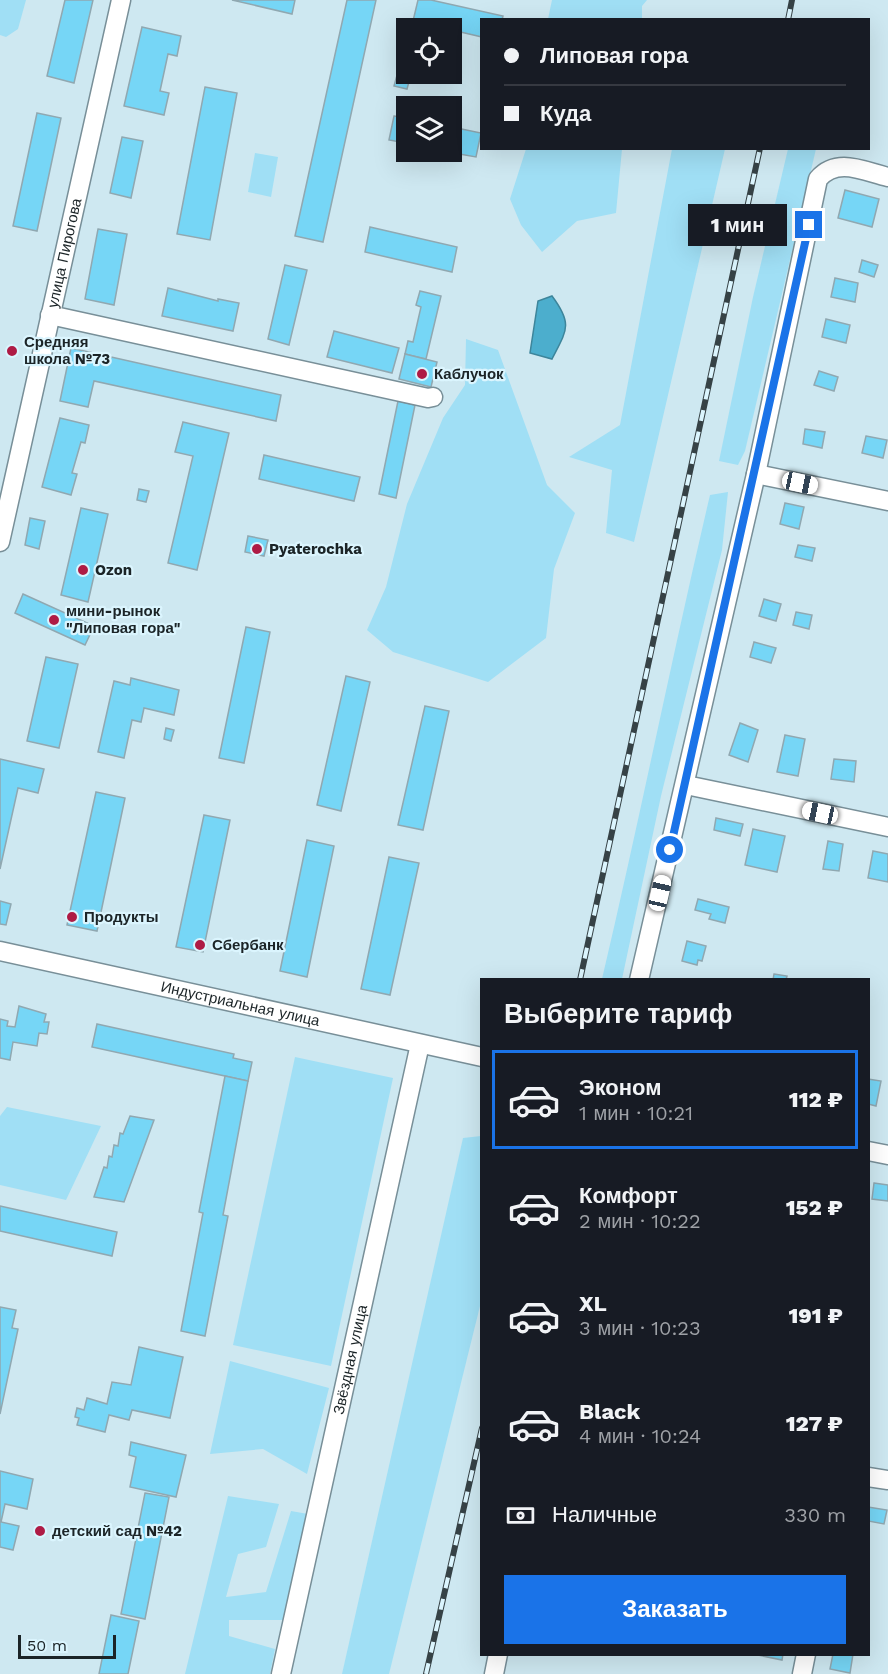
<!DOCTYPE html>
<html lang="ru">
<meta charset="utf-8">
<style>
body{margin:0;font-family:"Work Sans",sans-serif;background:#242831;color:#f1f3f6;height:100vh;display:flex;flex-direction:column;font-size:22px;white-space:nowrap}
*{box-sizing:border-box;margin:0}
p{font-size:20px;color:#9ea1a6}
.icon{flex:none;width:33px;height:33px;fill:none;stroke:currentColor;stroke-width:2;stroke-linecap:round;stroke-linejoin:round}
.map{position:relative;flex:1;overflow:hidden}
.panel{position:absolute;left:480px;top:978px;width:390px;height:678px;display:flex;flex-direction:column;background:#171b24;border-radius:0px;box-shadow:0 6px 24px #0002}
.panel>*{flex:none}
.hud{position:absolute;left:480px;top:18px;width:390px;height:132px;border-radius:0px;box-shadow:0 6px 24px #0002;display:grid;align-content:center;height:132px;padding:0 24px;background:#171b24}
.tools{position:absolute;left:396px;top:18px;display:grid;gap:12px}
.tools a{display:grid;place-items:center;width:66px;height:66px;border-radius:0px;background:#171b24;box-shadow:0 6px 24px #0002;font-size:30px}
.scale{position:absolute;left:18px;bottom:15px;width:98px;box-sizing:border-box;padding-left:6px;border:3px solid #1b2427;border-top:0;font-size:16px;line-height:21px;white-space:nowrap;color:#1b2427;-webkit-text-stroke:4px #dbf5fe;paint-order:stroke}
.end{position:absolute;width:27px;height:27px;margin:-14px;border:8px solid #1a73e8;background:#fff;box-shadow:0 0 0 3px #fff}
.from{border-radius:50%}
.bubble{position:absolute;height:42px;border-radius:0px;background:#171b24;box-shadow:0 6px 24px #0002;font-size:20px;font-weight:800;line-height:42px;text-align:center}
.car{position:absolute;width:18px;height:36px;margin:-18px -9px;border-radius:8px;box-shadow:0 0 4px 2px #0007;background:linear-gradient(#fff 24%,#345 0 40%,#fff 0 76%,#345 0 86%,#fff 0)}
.hud b{display:flex;align-items:center;gap:21px;height:57px;font-size:22px}
.hud b+b{border-top:2px solid #363941}
.hud i{width:15px;height:15px;background:#f1f3f6}
ul{padding:0;list-style:none}
li{display:flex;align-items:center;gap:18px;height:99px;margin:0 12px 9px;padding:0 12px;border:3px solid transparent;border-radius:0px}
li div{flex:1}
li b{display:block;font-size:22px}
li em{font-style:normal;font-weight:800}
li.selected{border-color:#1a73e8}
li>.icon{width:54px;height:54px;stroke-width:1.5}
h2{padding:0 24px;font-size:27px;line-height:72px}
.pay{display:flex;align-items:center;gap:15px;height:66px;padding:0 24px;font-size:22px}
.pay p{margin-inline-start:auto}
.button{display:flex;gap:12px;margin-top:auto;padding:12px 24px}
.button a{flex:1;height:69px;border-radius:0px;background:#1a73e8;color:#fff;font-size:24px;font-weight:800;line-height:69px;text-align:center}
.map>svg:first-child{display:block}
.green{fill:#a0dff5}
.water{fill:#4caecd;stroke:#3d859b;stroke-width:1.5}
.building{fill:#76d6f6;stroke:#90a8b1;stroke-width:1.5}
.lines{fill:none;stroke-linecap:round;stroke-linejoin:round}
.minor-casing{stroke:#788f98;stroke-width:21}
.minor{stroke:#fff;stroke-width:18}
.rail-casing{stroke:#364246;stroke-width:6}
.rail{stroke:#dbf5fe;stroke-width:4;stroke-dasharray:11;stroke-linecap:butt}
.route{stroke:#1a73e8;stroke-width:8}
.poi-dot{fill:#ae1b45;stroke:#dbf5fe;stroke-width:2}
.labels{text-anchor:middle;dominant-baseline:central;stroke-width:4.5;stroke-linejoin:round;paint-order:stroke}
.street-label{font-size:15px;fill:#1b2427;stroke:#dbf5fe}
.poi-label{font-size:15px;font-weight:bold;fill:#1b2427;stroke:#dbf5fe;text-anchor:start}
</style>
<div class="map">
<svg width="888" height="1674" viewBox="0 0 888 1674">
<rect width="100%" height="100%" fill="#cee8f1"/>
<g class="green">
<path d="M 0,0 L 26,0 L 18,29 L 6,37 L 0,35 Z"/>
<path d="M 552,0 L 647,0 L 642,6 L 642,19 L 548,19 Z"/>
<path d="M 526,149 L 622,149 L 616,213 L 577,221 L 542,252 L 521,225 L 510,199 Z"/>
<path d="M 672,149 L 725,149 L 634,542 L 606,533 L 612,470 L 569,457 L 620,425 Z"/>
<path d="M 788,149 L 816,149 L 745,451 L 738,465 L 719,461 L 753,297 Z"/>
<path d="M 255,153 L 278,157 L 271,197 L 248,192 Z"/>
<path d="M 466,339 L 498,350 L 547,485 L 575,513 L 554,569 L 546,638 L 488,682 L 393,652 L 367,630 L 386,587 L 407,504 L 443,418 L 465,385 Z"/>
<path d="M 728,492 L 722,550 L 661,796 L 622,979 L 602,979 C 640,818 672,656 710,495 Z"/>
<path d="M 295,1057 L 393,1078 L 331,1366 L 233,1345 Z"/>
<path d="M 7,1107 L 101,1126 L 66,1200 L 0,1185 L 0,1116 Z"/>
<path d="M 481,1136 L 481,1302 L 389,1674 L 342,1674 L 463,1138 Z"/>
<path d="M 230,1361 L 329,1388 L 307,1474 L 263,1449 L 210,1454 Z"/>
<path d="M 228,1496 L 279,1504 L 266,1547 L 238,1554 L 226,1597 L 266,1592 L 291,1511 L 308,1514 L 284,1620 L 229,1620 L 229,1636 L 275,1649 L 270,1674 L 185,1674 Z"/>
</g>
<path class="water" d="M 552,296 C 573,324 567,330 552,359 L 530,353 L 538,301 Z"/>
<g class="building">
<path d="M 65,0 L 93,0 L 74,83 L 47,76 Z"/>
<path d="M 232,0 L 295,0 L 292,14 Z"/>
<path d="M 347,0 L 376,0 L 323,242 L 295,236 Z"/>
<path d="M 418,0 L 431,0 L 503,16 L 502,20 L 482,20 L 482,37 L 413,21 Z"/>
<path d="M 142,27 L 181,36 L 177,56 L 168,54 L 160,91 L 169,93 L 164,115 L 124,106 Z"/>
<path d="M 399,68 L 411,74 L 407,89 L 394,86 Z"/>
<path d="M 205,87 L 237,93 L 210,240 L 177,234 Z"/>
<path d="M 37,113 L 61,118 L 37,231 L 13,226 Z"/>
<path d="M 394,116 L 406,118 L 406,143 L 389,140 Z"/>
<path d="M 452,127 L 481,133 L 476,157 L 448,152 L 452,152 Z"/>
<path d="M 122,137 L 143,141 L 131,198 L 110,193 Z"/>
<path d="M 845,190 L 879,199 L 872,227 L 838,218 Z"/>
<path d="M 370,227 L 457,247 L 452,272 L 365,252 Z"/>
<path d="M 98,229 L 127,234 L 114,305 L 85,299 Z"/>
<path d="M 862,260 L 878,265 L 874,277 L 859,272 Z"/>
<path d="M 285,265 L 307,270 L 289,345 L 268,339 Z"/>
<path d="M 835,278 L 858,283 L 855,302 L 831,297 Z"/>
<path d="M 168,288 L 218,301 L 218,299 L 239,303 L 233,331 L 162,316 Z"/>
<path d="M 420,291 L 441,296 L 426,359 L 405,354 L 408,341 L 413,342 L 421,307 L 416,305 Z"/>
<path d="M 826,319 L 850,325 L 846,343 L 822,337 Z"/>
<path d="M 334,331 L 399,348 L 392,373 L 327,357 Z"/>
<path d="M 71,348 L 281,395 L 276,421 L 94,381 L 88,407 L 60,401 Z"/>
<path d="M 405,354 L 437,362 L 431,387 L 399,379 Z"/>
<path d="M 819,371 L 838,377 L 834,391 L 814,385 Z"/>
<path d="M 398,401 L 415,405 L 396,498 L 379,494 Z"/>
<path d="M 60,418 L 89,425 L 85,443 L 81,442 L 72,473 L 77,474 L 71,495 L 42,487 Z"/>
<path d="M 183,422 L 229,433 L 197,570 L 168,563 L 193,456 L 175,452 Z"/>
<path d="M 805,429 L 825,432 L 822,448 L 803,444 Z"/>
<path d="M 866,436 L 887,440 L 883,458 L 862,453 Z"/>
<path d="M 264,455 L 360,477 L 354,501 L 259,479 Z"/>
<path d="M 139,489 L 149,491 L 146,502 L 137,500 Z"/>
<path d="M 785,503 L 804,507 L 799,529 L 780,524 Z"/>
<path d="M 81,508 L 108,514 L 88,602 L 61,595 Z"/>
<path d="M 30,518 L 45,521 L 39,549 L 25,545 Z"/>
<path d="M 248,536 L 268,540 L 264,556 L 245,552 Z"/>
<path d="M 798,545 L 815,548 L 812,561 L 795,557 Z"/>
<path d="M 23,594 L 94,626 L 85,645 L 15,613 Z"/>
<path d="M 764,599 L 781,604 L 776,621 L 759,616 Z"/>
<path d="M 796,612 L 812,615 L 809,629 L 793,625 Z"/>
<path d="M 246,627 L 270,632 L 244,763 L 219,758 Z"/>
<path d="M 754,642 L 776,648 L 771,663 L 750,657 Z"/>
<path d="M 46,657 L 78,664 L 59,748 L 27,741 Z"/>
<path d="M 346,676 L 370,682 L 341,811 L 317,805 Z"/>
<path d="M 131,678 L 179,690 L 174,715 L 144,708 L 141,722 L 132,720 L 124,758 L 98,752 L 114,681 L 130,685 Z"/>
<path d="M 425,706 L 449,711 L 423,830 L 398,825 Z"/>
<path d="M 740,723 L 758,730 L 748,762 L 729,755 Z"/>
<path d="M 166,728 L 174,730 L 171,741 L 164,739 Z"/>
<path d="M 785,735 L 805,739 L 798,776 L 777,772 Z"/>
<path d="M 0,759 L 44,769 L 38,793 L 18,788 L 0,869 Z"/>
<path d="M 834,759 L 856,761 L 854,782 L 831,779 Z"/>
<path d="M 96,792 L 125,798 L 97,931 L 67,925 Z"/>
<path d="M 204,815 L 230,820 L 203,952 L 176,947 Z"/>
<path d="M 716,818 L 743,824 L 740,836 L 714,830 Z"/>
<path d="M 753,829 L 785,836 L 777,872 L 745,865 Z"/>
<path d="M 307,840 L 334,846 L 307,977 L 280,971 Z"/>
<path d="M 828,841 L 843,844 L 839,871 L 823,869 Z"/>
<path d="M 873,851 L 888,854 L 888,882 L 868,878 Z"/>
<path d="M 389,857 L 419,863 L 390,995 L 361,989 Z"/>
<path d="M 698,899 L 729,907 L 725,923 L 709,919 L 711,914 L 695,910 Z"/>
<path d="M 0,901 L 11,904 L 6,925 L 0,924 Z"/>
<path d="M 687,941 L 706,946 L 702,961 L 698,960 L 697,965 L 682,961 Z"/>
<path d="M 774,974 L 787,976 L 786,980 L 773,980 Z"/>
<path d="M 19,1006 L 46,1014 L 44,1022 L 49,1022 L 47,1034 L 39,1033 L 37,1046 L 13,1042 L 10,1060 L 0,1058 L 0,1019 L 8,1021 L 7,1026 L 15,1027 Z"/>
<path d="M 97,1024 L 234,1054 L 233,1058 L 252,1062 L 248,1081 L 92,1047 Z"/>
<path d="M 225,1076 L 248,1081 L 223,1215 L 228,1216 L 205,1336 L 181,1331 L 203,1213 L 199,1212 Z"/>
<path d="M 868,1079 L 881,1081 L 876,1106 L 868,1104 Z"/>
<path d="M 130,1116 L 154,1120 L 124,1202 L 94,1197 L 104,1167 L 107,1168 L 109,1156 L 112,1157 L 114,1145 L 118,1146 L 120,1133 L 123,1134 Z"/>
<path d="M 874,1183 L 888,1185 L 888,1201 L 872,1199 Z"/>
<path d="M 0,1206 L 117,1232 L 112,1256 L 0,1231 Z"/>
<path d="M 0,1307 L 16,1310 L 12,1328 L 18,1329 L 0,1414 Z"/>
<path d="M 139,1347 L 183,1357 L 170,1418 L 132,1410 L 129,1420 L 109,1415 L 105,1432 L 77,1425 L 79,1418 L 75,1417 L 77,1408 L 84,1410 L 87,1398 L 107,1404 L 112,1382 L 131,1385 Z"/>
<path d="M 131,1442 L 186,1455 L 176,1497 L 130,1487 L 136,1457 L 129,1455 Z"/>
<path d="M 0,1471 L 33,1479 L 27,1509 L 5,1504 L 1,1522 L 19,1526 L 13,1550 L 0,1547 Z"/>
<path d="M 145,1493 L 169,1497 L 145,1619 L 121,1614 Z"/>
<path d="M 868,1507 L 887,1510 L 884,1524 L 868,1521 Z"/>
<path d="M 111,1615 L 139,1621 L 128,1674 L 99,1674 Z"/>
<path d="M 753,1654 L 783,1654 L 782,1660 Z"/>
<path d="M 833,1654 L 853,1654 L 850,1673 L 830,1669 Z"/>
</g>
<g class="lines">
<defs>
<g id="minor">
<path d="M 50,315 L 428,398 L 433,397"/>
<path d="M 756,474 L 888,501"/>
<path id="s1" d="M 0,542 L 121,0"/>
<path d="M 686,785 L 888,827"/>
<path id="s2" d="M 0,951 L 482,1057"/>
<path d="M 639,980 L 756,474 L 818,179 C 837,157 863,171 888,177"/>
<path d="M 868,1151 L 888,1155"/>
<path d="M 868,1477 L 888,1480"/>
<path id="s3" d="M 281,1674 L 420,1044"/>
<path d="M 494,1674 L 498,1654"/>
<path d="M 802,1674 L 806,1654"/>
</g>
</defs>
<use href="#minor" class="minor-casing"/>
<use href="#minor" class="minor"/>
<defs>
<g id="rail">
<path d="M 788,20 L 792,0"/>
<path d="M 580,980 L 760,148"/>
<path d="M 426,1674 L 482,1428"/>
</g>
</defs>
<use href="#rail" class="rail-casing"/>
<use href="#rail" class="rail"/>
</g>
<g class="lines">
<path class="route" d="M 670,850 L 809,225"/>
</g>
<g class="poi-dot">
<circle cx="12" cy="351" r="6"/>
<circle cx="422" cy="374" r="6"/>
<circle cx="257" cy="549" r="6"/>
<circle cx="83" cy="570" r="6"/>
<circle cx="54" cy="620" r="6"/>
<circle cx="72" cy="917" r="6"/>
<circle cx="200" cy="945" r="6"/>
<circle cx="40" cy="1531" r="6"/>
</g>
<g class="labels">
<g class="street-label">
<text stroke="none"><textPath href="#s1" startOffset="296">улица Пирогова</textPath></text>
<text stroke="none"><textPath href="#s2" startOffset="246">Индустриальная улица</textPath></text>
<text stroke="none"><textPath href="#s3" startOffset="322">Звёздная улица</textPath></text>
</g>
<g class="poi-label">
<text x="24" y="342">Средняя<tspan x="24" dy="17">школа №73</tspan></text>
<text x="434" y="374">Каблучок</text>
<text x="269" y="549">Pyaterochka</text>
<text x="95" y="570">Ozon</text>
<text x="66" y="611">мини-рынок<tspan x="66" dy="17">"Липовая гора"</tspan></text>
<text x="84" y="917">Продукты</text>
<text x="212" y="945">Сбербанк</text>
<text x="52" y="1531">детский сад №42</text>
</g>
</g>
</svg>
<div class="tools">
<a><svg class="icon" aria-label="locate" viewBox="0 0 24 24"><circle cx="12" cy="12" r="6"/><path d="M12 2v4M12 18v4M2 12h4M18 12h4"/></svg></a>
<a><svg class="icon" aria-label="layers" viewBox="0 0 24 24"><path d="M12 4l9 5-9 5-9-5zM3 14l9 5 9-5"/></svg></a>
</div>
<div class="scale">50 m</div>
<i class="end from" style="left:670px;top:850px"></i>
<i class="end" style="left:809px;top:225px"></i>
<div class="bubble" style="left:688px;top:204px;width:99px">1 мин</div>
<i class="car" style="left:800px;top:483px;rotate:102deg"></i>
<i class="car" style="left:820px;top:813px;rotate:282deg"></i>
<i class="car" style="left:660px;top:893px;rotate:13deg"></i>
<div class="hud">
<b><i class="from"></i>Липовая гора</b>
<b><i></i>Куда</b>
</div>
<section class="panel">
<h2>Выберите тариф</h2>
<ul>
<li class="selected"><svg class="icon" aria-label="car" viewBox="0 0 24 24"><path d="M5 17H2v-5l4-1 3-4h7l3 4 3 1v5h-3M9 17h6M6 11h13"/><circle cx="7" cy="17" r="2"/><circle cx="17" cy="17" r="2"/></svg><div><b>Эконом</b><p>1 мин · 10:21</p></div><em>112 ₽</em></li>
<li><svg class="icon" aria-label="car" viewBox="0 0 24 24"><path d="M5 17H2v-5l4-1 3-4h7l3 4 3 1v5h-3M9 17h6M6 11h13"/><circle cx="7" cy="17" r="2"/><circle cx="17" cy="17" r="2"/></svg><div><b>Комфорт</b><p>2 мин · 10:22</p></div><em>152 ₽</em></li>
<li><svg class="icon" aria-label="car" viewBox="0 0 24 24"><path d="M5 17H2v-5l4-1 3-4h7l3 4 3 1v5h-3M9 17h6M6 11h13"/><circle cx="7" cy="17" r="2"/><circle cx="17" cy="17" r="2"/></svg><div><b>XL</b><p>3 мин · 10:23</p></div><em>191 ₽</em></li>
<li><svg class="icon" aria-label="car" viewBox="0 0 24 24"><path d="M5 17H2v-5l4-1 3-4h7l3 4 3 1v5h-3M9 17h6M6 11h13"/><circle cx="7" cy="17" r="2"/><circle cx="17" cy="17" r="2"/></svg><div><b>Black</b><p>4 мин · 10:24</p></div><em>127 ₽</em></li>
</ul>
<div class="pay"><svg class="icon" aria-label="cash" viewBox="0 0 24 24"><path d="M3 7h18v10H3z"/><circle cx="12" cy="12" r="2"/></svg>Наличные<p>330 m</p></div>
<div class="button"><a>Заказать</a></div>
</section>
</div>
